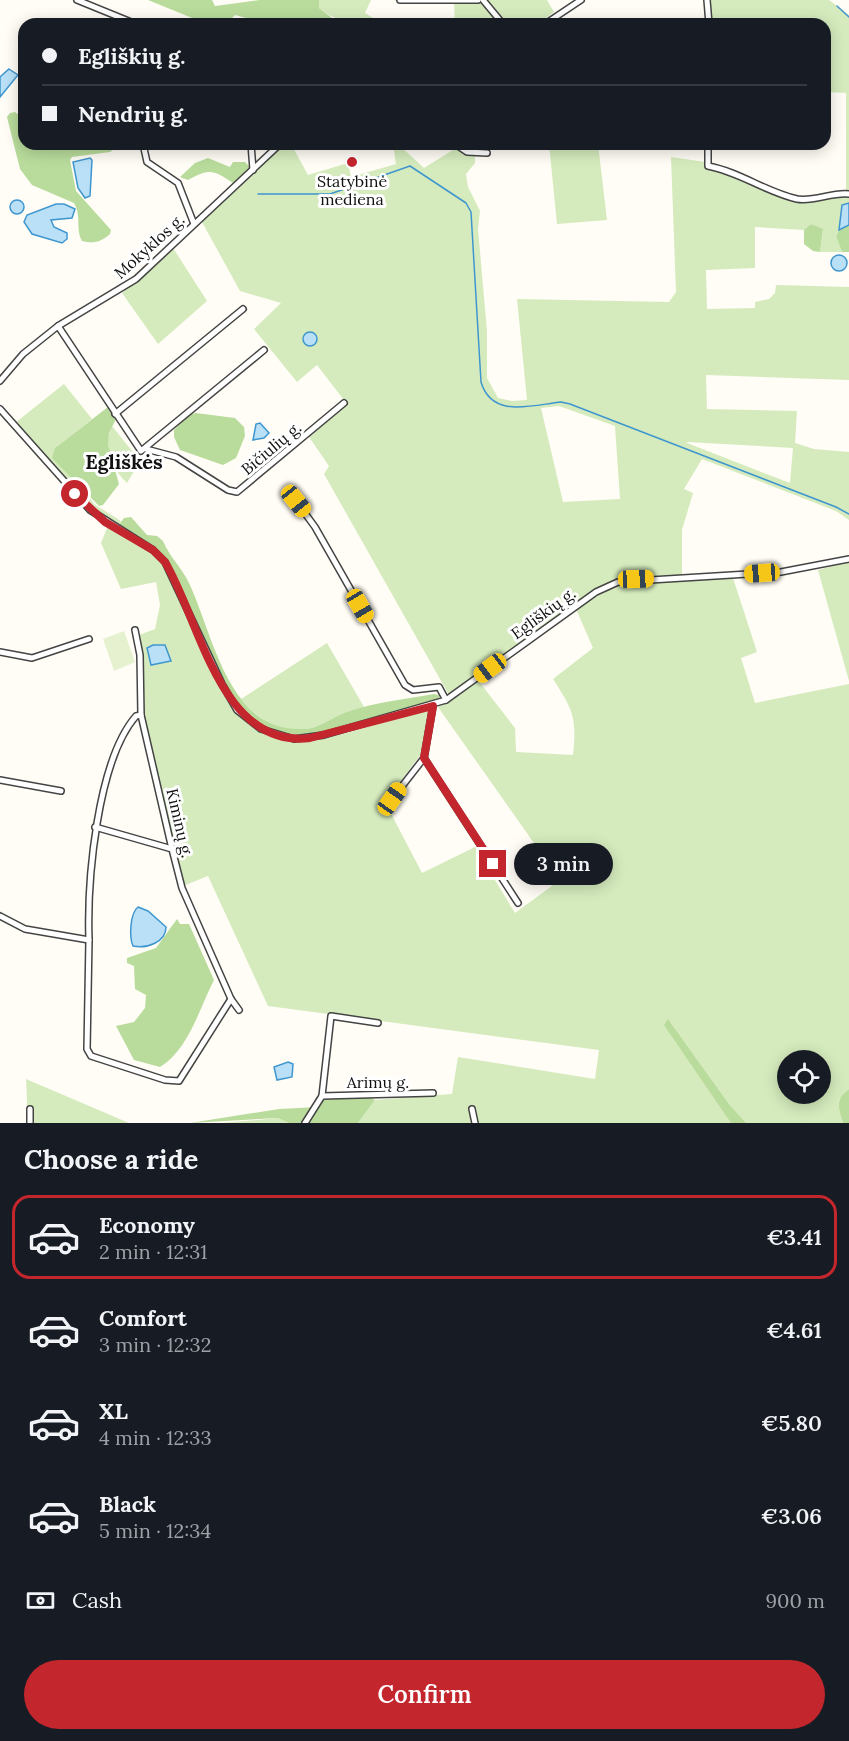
<!DOCTYPE html>
<meta charset="utf-8">
<style>
body{margin:0;font-family:Lora,serif;background:#20242c;color:#f1f3f6;height:100vh;display:flex;flex-direction:column;font-size:22px;white-space:nowrap}
*{box-sizing:border-box;margin:0}
p{font-size:20px;color:#9ea1a6}
.icon{flex:none;width:33px;height:33px;fill:none;stroke:currentColor;stroke-width:2;stroke-linecap:round;stroke-linejoin:round}
.map{position:relative;height:1123px;overflow:hidden}
.details{display:flex;flex-direction:column;background:#171b24;flex:1}
.details>*{flex:none}
.guide{position:absolute;left:18px;top:18px;width:813px;height:132px;border-radius:18px;box-shadow:0 3px 15px #0003;display:grid;align-content:center;height:132px;padding:0 24px;background:#171b24}
.tools{position:absolute;left:777px;top:1050px;display:grid;gap:12px}
.tools a{display:grid;place-items:center;width:54px;height:54px;border-radius:50%;background:#171b24;box-shadow:0 3px 15px #0003;font-size:30px}
.end{position:absolute;width:27px;height:27px;margin:-14px;border:8px solid #c4262e;background:#fff;box-shadow:0 0 0 3px #fff}
.from{border-radius:50%}
.bubble{position:absolute;height:42px;border-radius:21px;background:#171b24;box-shadow:0 3px 15px #0003;font-size:20px;font-weight:600;line-height:42px;text-align:center}
.car{position:absolute;width:18px;height:36px;margin:-18px -9px;border-radius:8px;box-shadow:0 0 4px 2px #0007;background:linear-gradient(#f5c518 24%,#345 0 40%,#f5c518 0 76%,#345 0 86%,#f5c518 0)}
.guide b{display:flex;align-items:center;gap:21px;height:57px;font-size:22px}
.guide b+b{border-top:2px solid #363941}
.guide i{width:15px;height:15px;background:#f1f3f6}
ul{padding:0;list-style:none}
li{display:flex;align-items:center;gap:18px;height:84px;margin:0 12px 9px;padding:0 12px;border:3px solid transparent;border-radius:18px}
li div{flex:1}
li b{display:block;font-size:22px}
li em{font-style:normal;font-weight:600}
li.active{border-color:#c4262e}
li>.icon{width:54px;height:54px;stroke-width:1.5}
h2{padding:0 24px;font-size:27px;line-height:72px}
.pay{display:flex;align-items:center;gap:15px;height:66px;padding:0 24px;font-size:22px}
.pay p{margin-inline-start:auto}
.button{display:flex;gap:12px;margin-top:auto;padding:12px 24px}
.button a{flex:1;height:69px;border-radius:36px;background:#c4262e;color:#fff;font-size:24px;font-weight:600;line-height:69px;text-align:center}
.map>svg:first-child{display:block}
.green{fill:#d5ebbd;fill-rule:evenodd}
.forest{fill:#b9dc9c}
.pitch{fill:#e6f2cf}
.water{fill:#b9e0f7;stroke:#3f96cf;stroke-width:1.5}
.lines{fill:none;stroke-linecap:round;stroke-linejoin:round}
.stream{stroke:#3f96cf;stroke-width:1.5}
.street-casing{stroke:#444;stroke-width:8}
.street{stroke:#fff;stroke-width:5}
.route{stroke:#c4262e;stroke-width:8}
.poi-dot{fill:#c4262e;stroke:#fff;stroke-width:2}
.labels{text-anchor:middle;dominant-baseline:central;stroke-width:6;stroke-linejoin:round;paint-order:stroke}
.poi-label{font-size:16px;fill:#111;stroke:#fff}
.street-label{font-size:16px;fill:#111;stroke:#fff}
.quarter-label{font-size:20px;font-weight:bold;fill:#111;stroke:#fff}
</style>
<div class="map">
<svg width="849" height="1123" viewBox="0 0 849 1123">
<rect width="100%" height="100%" fill="#fffdf5"/>
<g class="green">
<path d="M 319,0 L 371,0 L 365,13 L 383,24 C 358,24 339,24 319,8 Z"/>
<path d="M 394,0 L 547,0 L 554,12 L 538,24 L 455,24 L 454,4 L 400,3 Z"/>
<path d="M 709,0 L 829,0 L 849,15 L 849,191 L 846,191 L 846,93 L 825,92 L 825,24 L 711,24 Z"/>
<path d="M 284,144 L 291,144 L 308,175 L 348,163 L 351,177 L 396,164 L 393,144 L 398,144 L 424,168 L 456,148 L 475,156 L 475,163 L 466,174 L 468,187 L 480,211 L 478,229 L 487,331 L 487,378 L 498,398 L 512,401 L 527,400 L 517,299 L 669,302 L 676,292 L 671,157 L 705,162 L 710,168 L 796,200 L 849,195 L 849,203 L 842,206 L 839,230 L 836,235 L 842,252 L 820,252 L 823,230 L 811,224 L 804,230 L 755,227 L 755,268 L 706,270 L 707,309 L 755,308 L 755,302 L 769,299 L 775,293 L 776,285 L 849,287 L 849,380 L 706,375 L 707,409 L 797,411 L 795,443 L 814,449 L 849,452 L 849,520 L 836,511 L 702,459 L 684,489 L 693,493 L 682,530 L 682,576 L 628,579 L 601,586 L 449,695 L 324,474 L 329,466 L 309,437 L 347,404 L 317,365 L 297,382 L 254,329 L 281,303 L 240,291 L 202,222 ZM 559,406 L 615,426 L 620,499 L 563,502 L 541,408 ZM 687,442 L 793,448 L 790,483 L 687,443 Z"/>
<path d="M 549,144 L 598,144 L 607,220 L 557,224 Z"/>
<path d="M 173,248 L 207,301 L 158,344 L 122,293 Z"/>
<path d="M 64,384 L 92,419 L 55,448 L 94,504 L 121,521 L 118,526 L 92,509 L 15,423 Z"/>
<path d="M 112,426 L 140,461 L 127,483 C 112,469 102,447 112,426 Z"/>
<path d="M 107,528 L 142,546 L 162,561 C 199,619 216,748 306,741 C 346,737 389,718 429,710 L 421,754 L 385,802 L 422,873 L 475,847 L 515,913 L 560,880 L 438,707 L 477,679 L 515,728 L 516,752 L 573,755 C 577,717 573,710 553,679 L 593,648 L 576,609 L 617,584 L 733,578 L 757,652 L 741,658 L 755,703 L 849,684 L 849,1089 C 835,1098 838,1108 843,1123 L 746,1123 L 729,1104 L 668,1019 L 731,1123 L 358,1123 L 375,1100 L 452,1094 L 458,1057 L 595,1079 L 599,1050 L 268,1006 L 208,876 L 183,886 L 144,716 L 143,667 L 139,635 L 155,629 L 160,605 L 156,582 L 121,589 L 101,543 ZM 788,1060 L 820,1060 L 820,1094 L 788,1094 Z"/>
<path d="M 849,562 L 849,681 L 818,570 Z"/>
<path d="M 327,643 L 364,707 C 349,711 339,718 325,724 C 290,737 263,725 241,699 Z"/>
<path d="M 26,1079 L 129,1123 L 28,1123 Z"/>
<path d="M 278,1118 L 289,1123 L 222,1123 Z"/>
</g>
<g class="forest">
<path d="M 148,0 L 212,0 L 215,6 L 260,0 L 319,0 L 319,8 L 332,18 L 351,24 L 253,24 L 250,19 L 235,15 L 226,24 L 207,24 Z"/>
<path d="M 15,112 L 24,119 L 24,144 L 121,144 L 110,152 L 72,157 L 70,160 L 76,191 L 111,230 L 110,234 C 101,242 94,244 82,241 C 75,228 82,217 74,203 L 32,185 L 20,169 L 7,117 L 10,113 Z"/>
<path d="M 208,158 L 230,167 L 233,162 L 245,162 L 250,167 L 233,183 C 213,170 210,168 188,180 L 180,177 L 195,163 Z"/>
<path d="M 811,224 L 823,229 L 820,252 L 813,251 L 804,244 L 804,230 Z"/>
<path d="M 849,225 L 849,252 L 842,252 L 836,236 L 839,230 Z"/>
<path d="M 108,407 L 116,419 L 109,433 L 108,445 L 119,484 L 103,505 L 99,506 L 52,458 L 55,448 Z"/>
<path d="M 196,413 L 235,418 L 244,427 L 245,436 L 236,458 L 223,465 L 180,450 L 174,437 L 174,430 L 188,415 Z"/>
<path d="M 131,517 L 147,535 L 157,536 L 163,541 C 169,556 182,568 189,583 C 214,636 228,733 304,729 C 322,728 333,716 350,711 C 376,702 407,699 434,694 L 439,695 L 440,700 L 319,734 L 298,737 L 264,727 L 237,706 L 166,559 L 149,544 L 118,526 L 124,518 Z"/>
<path d="M 177,919 L 180,924 L 189,924 L 214,980 C 199,1009 189,1049 160,1067 L 134,1060 L 116,1026 L 134,1022 L 145,1008 L 146,995 L 135,989 L 134,966 L 127,963 L 127,958 L 156,948 Z"/>
<path d="M 668,1019 L 729,1104 L 746,1123 L 731,1123 L 664,1025 Z"/>
<path d="M 849,1089 L 849,1123 L 843,1123 C 838,1108 835,1098 849,1089 Z"/>
<path d="M 368,1097 L 375,1100 L 358,1123 L 289,1123 L 278,1118 L 190,1123 L 279,1109 L 318,1107 L 322,1101 L 327,1099 Z"/>
</g>
<path class="pitch" d="M 124,631 L 135,662 L 114,671 L 103,639 Z"/>
<g class="water">
<path d="M 9,69 L 18,75 L 0,97 L 0,77 Z"/>
<path d="M 90,158 L 92,160 L 90,196 L 85,198 L 78,188 L 73,162 Z"/>
<circle cx="17" cy="207" r="7"/>
<path d="M 849,203 L 849,225 L 839,230 L 842,205 Z"/>
<path d="M 56,204 L 64,204 L 75,209 L 72,218 L 51,220 L 54,227 L 67,233 L 67,239 L 62,243 L 32,234 L 24,222 L 27,215 Z"/>
<circle cx="839" cy="263" r="8"/>
<circle cx="310" cy="339" r="7"/>
<path d="M 260,423 L 269,433 L 264,438 L 253,440 L 256,424 Z"/>
<path d="M 153,645 L 165,645 L 171,661 L 151,665 L 147,648 Z"/>
<path d="M 138,907 L 148,911 L 166,927 C 166,942 147,949 133,946 C 129,937 130,913 138,907 Z"/>
<path d="M 288,1062 L 293,1064 L 292,1077 L 277,1080 L 274,1067 Z"/>
</g>
<g class="lines">
<g class="stream">
<path d="M 837,6 L 849,17"/>
<path d="M 258,194 L 330,194 L 410,166 L 466,203 L 471,212 L 481,382 C 492,419 532,405 561,402 L 570,404 L 836,507 L 849,514"/>
</g>
<defs>
<g id="street">
<path d="M 77,0 L 136,24"/>
<path d="M 400,0 L 478,0"/>
<path d="M 483,0 L 503,24"/>
<path d="M 707,0 L 709,24"/>
<path d="M 545,24 L 581,0"/>
<path d="M 143,144 L 147,162 L 178,183 L 194,224"/>
<path d="M 251,144 L 253,170"/>
<path d="M 455,144 L 467,152 L 487,153"/>
<path d="M 708,144 L 708,166 C 740,172 766,192 797,199 C 814,202 832,192 849,194"/>
<path d="M 58,326 L 141,451 L 264,350"/>
<path d="M 0,381 L 23,354 L 58,326 L 136,279 L 280,144"/>
<path d="M 0,409 L 90,510 L 153,550 L 165,562 L 222,684 L 237,710 L 261,729 L 294,739 L 324,735 L 446,700 L 596,592 L 618,582 L 781,572 L 849,559"/>
<path d="M 115,414 L 243,309"/>
<path d="M 146,449 L 176,457 L 228,490 L 237,492 L 344,403"/>
<path d="M 296,501 L 315,527 L 405,685 L 413,690 L 439,687 L 446,700"/>
<path d="M 135,630 L 140,655 L 141,715 L 172,849 L 182,888 L 231,999 L 239,1010"/>
<path d="M 0,652 L 32,658 L 89,639"/>
<path d="M 424,758 L 518,903"/>
<path d="M 0,780 L 61,791"/>
<path d="M 392,799 L 424,758 L 433,706"/>
<path d="M 95,827 L 172,849"/>
<path d="M 0,916 L 25,929 L 89,940 L 87,1049 L 91,1056 L 165,1080 L 179,1081 L 231,999"/>
<path d="M 89,940 C 87,881 97,761 136,716 L 141,715"/>
<path d="M 322,1096 L 433,1093"/>
<path d="M 30,1109 L 30,1123"/>
<path d="M 472,1109 L 475,1123"/>
<path d="M 305,1123 L 322,1096 L 331,1016 L 378,1023"/>
</g>
</defs>
<use href="#street" class="street-casing"/>
<use href="#street" class="street"/>
</g>
<g class="lines">
<path class="route" d="M 75,494 L 105,522 L 153,550 L 165,562 C 200,620 220,749 310,738 L 433,706 L 424,758 L 493,864"/>
</g>
<circle class="poi-dot" cx="352" cy="162" r="6"/>
<g class="labels">
<g class="poi-label">
<text x="352" y="181">Statybinė<tspan x="352" dy="18">mediena</tspan></text>
</g>
<g class="street-label">
<text transform="translate(149 246) rotate(-42)">Mokyklos g.</text>
<text transform="translate(271 448) rotate(-40)">Bičiulių g.</text>
<text transform="translate(543 613) rotate(-36)">Egliškių g.</text>
<text transform="translate(180 823) rotate(77)">Kiminų g.</text>
<text x="378" y="1082">Arimų g.</text>
</g>
<g class="quarter-label">
<text x="124" y="461">Egliškės</text>
</g>
</g>
</svg>
<div class="tools">
<a><svg class="icon" aria-label="locate" viewBox="0 0 24 24"><circle cx="12" cy="12" r="6"/><path d="M12 2v4M12 18v4M2 12h4M18 12h4"/></svg></a>
</div>
<i class="end from" style="left:75px;top:494px"></i>
<i class="end" style="left:493px;top:864px"></i>
<div class="bubble" style="left:514px;top:843px;width:99px">3 min</div>
<i class="car" style="left:296px;top:501px;rotate:141deg"></i>
<i class="car" style="left:762px;top:573px;rotate:266deg"></i>
<i class="car" style="left:636px;top:579px;rotate:88deg"></i>
<i class="car" style="left:360px;top:606px;rotate:150deg"></i>
<i class="car" style="left:490px;top:668px;rotate:233deg"></i>
<i class="car" style="left:392px;top:799px;rotate:35deg"></i>
<div class="guide">
<b><i class="from"></i>Egliškių g.</b>
<b><i></i>Nendrių g.</b>
</div>
</div>
<section class="details">
<h2>Choose a ride</h2>
<ul>
<li class="active"><svg class="icon" aria-label="car" viewBox="0 0 24 24"><path d="M5 17H2v-5l4-1 3-4h7l3 4 3 1v5h-3M9 17h6M6 11h13"/><circle cx="7" cy="17" r="2"/><circle cx="17" cy="17" r="2"/></svg><div><b>Economy</b><p>2 min · 12:31</p></div><em>€3.41</em></li>
<li><svg class="icon" aria-label="car" viewBox="0 0 24 24"><path d="M5 17H2v-5l4-1 3-4h7l3 4 3 1v5h-3M9 17h6M6 11h13"/><circle cx="7" cy="17" r="2"/><circle cx="17" cy="17" r="2"/></svg><div><b>Comfort</b><p>3 min · 12:32</p></div><em>€4.61</em></li>
<li><svg class="icon" aria-label="car" viewBox="0 0 24 24"><path d="M5 17H2v-5l4-1 3-4h7l3 4 3 1v5h-3M9 17h6M6 11h13"/><circle cx="7" cy="17" r="2"/><circle cx="17" cy="17" r="2"/></svg><div><b>XL</b><p>4 min · 12:33</p></div><em>€5.80</em></li>
<li><svg class="icon" aria-label="car" viewBox="0 0 24 24"><path d="M5 17H2v-5l4-1 3-4h7l3 4 3 1v5h-3M9 17h6M6 11h13"/><circle cx="7" cy="17" r="2"/><circle cx="17" cy="17" r="2"/></svg><div><b>Black</b><p>5 min · 12:34</p></div><em>€3.06</em></li>
</ul>
<div class="pay"><svg class="icon" aria-label="cash" viewBox="0 0 24 24"><path d="M3 7h18v10H3z"/><circle cx="12" cy="12" r="2"/></svg>Cash<p>900 m</p></div>
<div class="button"><a>Confirm</a></div>
</section>
